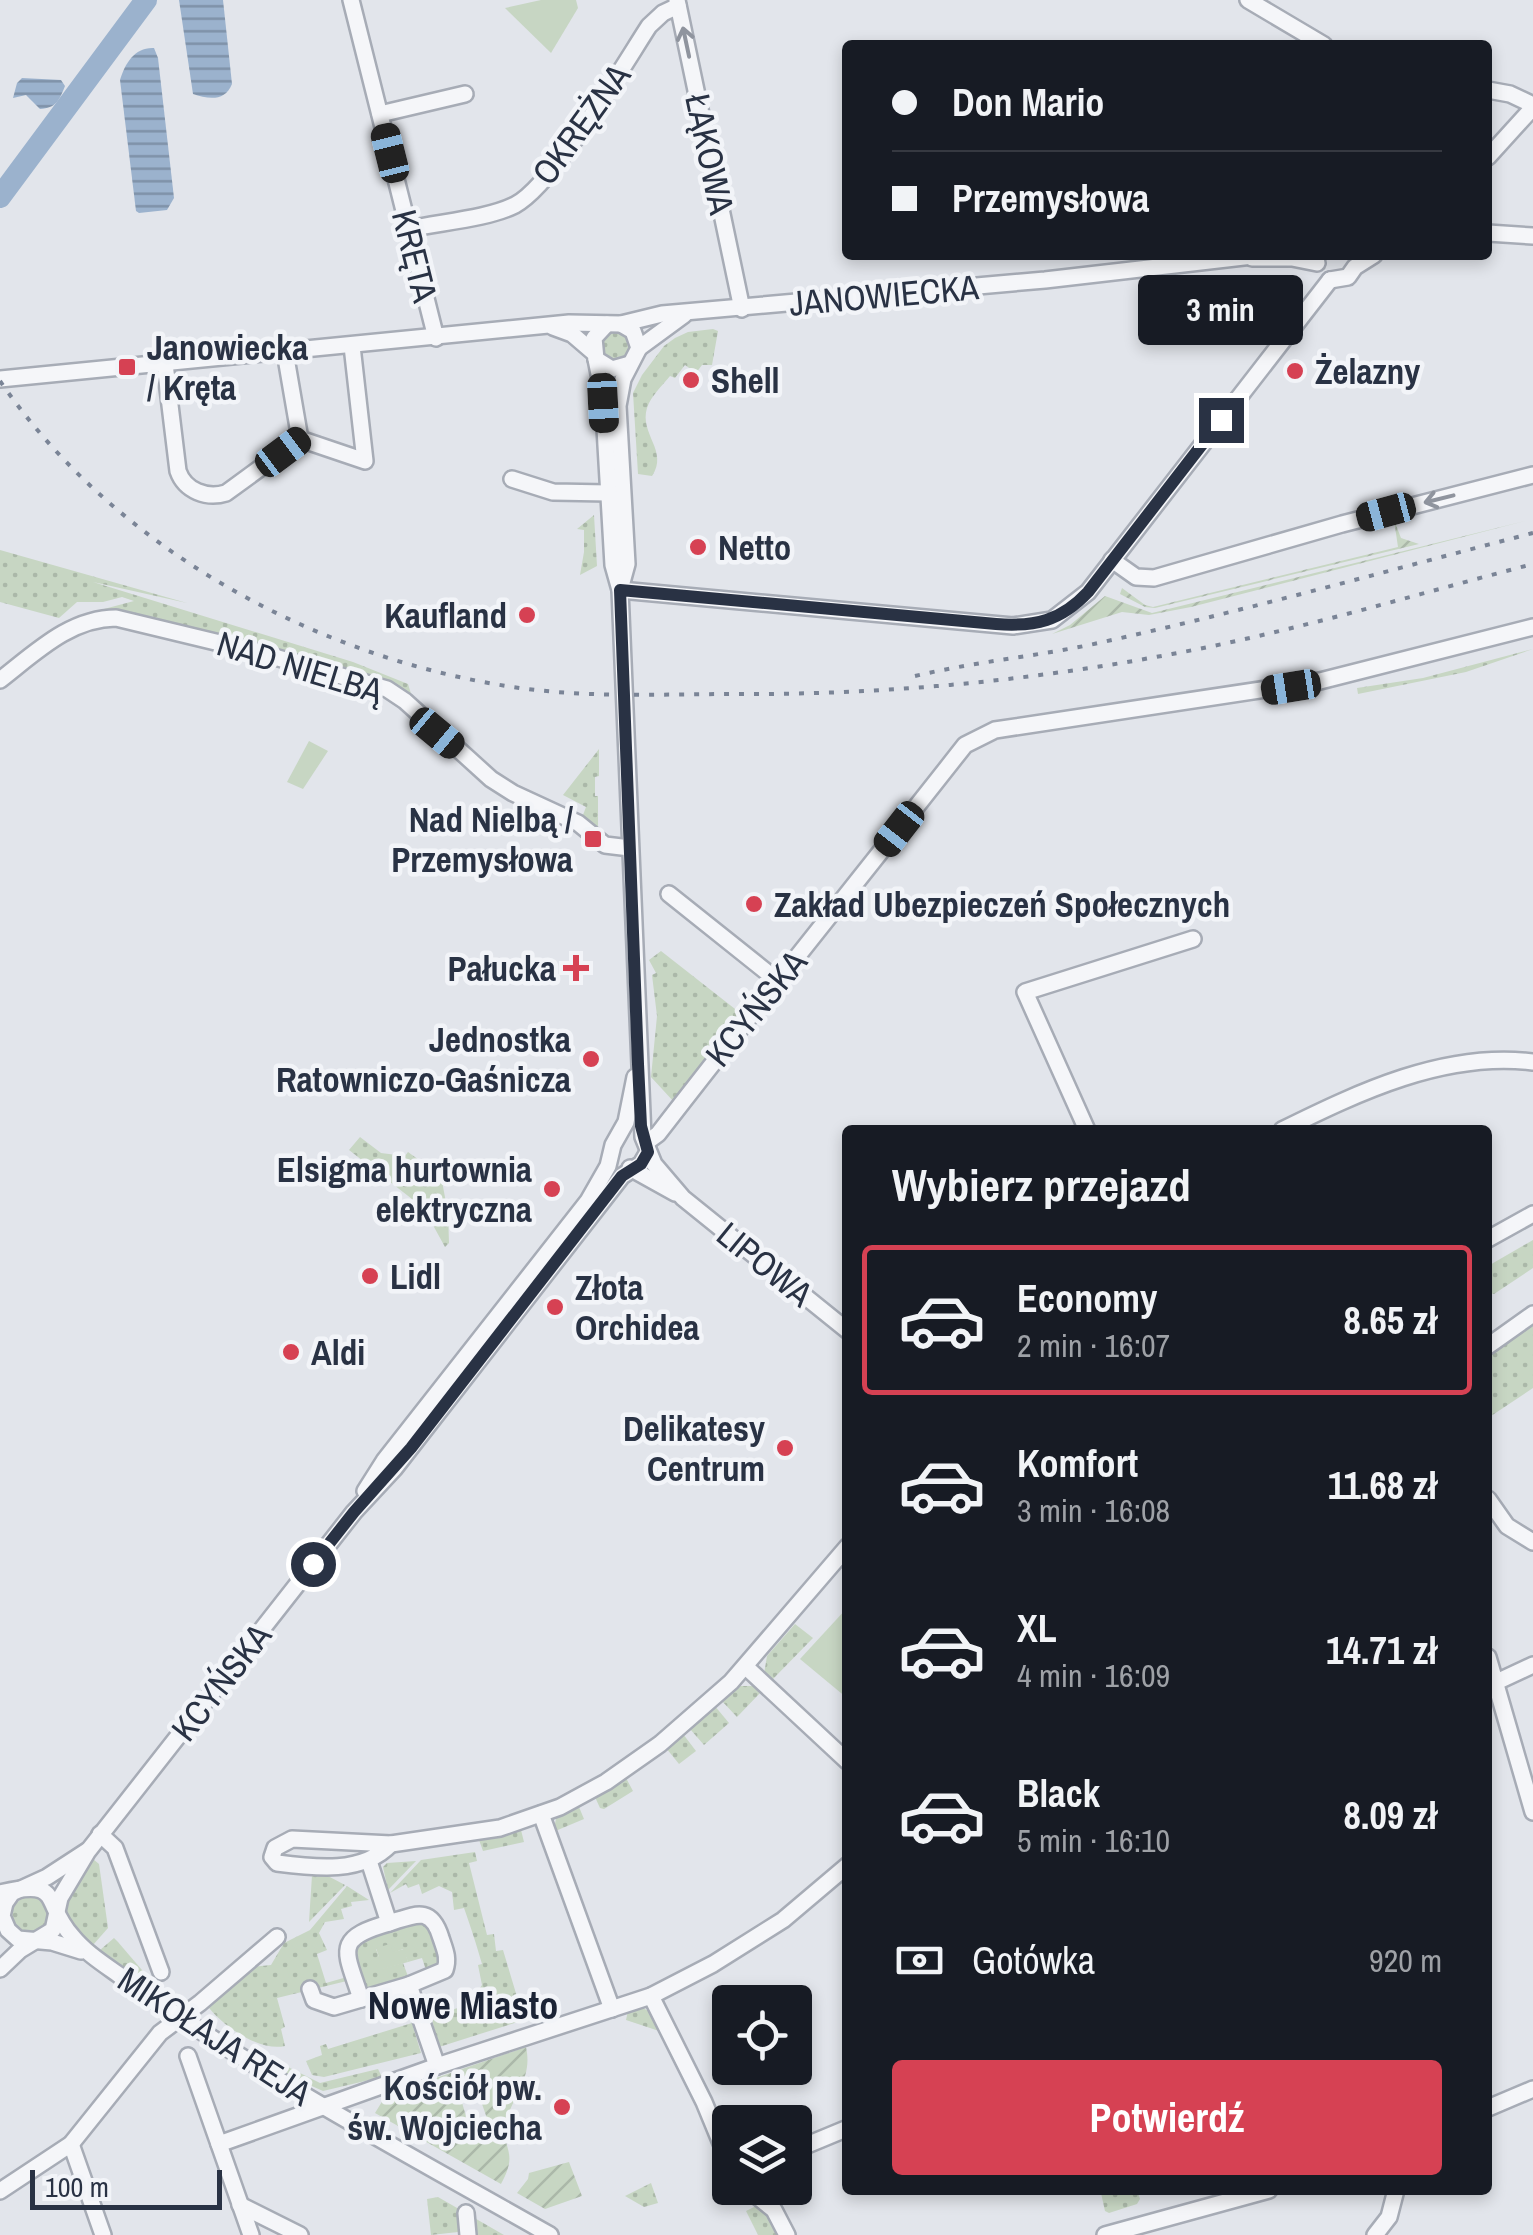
<!DOCTYPE html>
<html lang="pl">
<meta charset="utf-8">
<style>
body{margin:0;font-family:"Archivo Narrow",sans-serif;background:#242831;color:#f1f3f6;height:100vh;display:flex;flex-direction:column;font-size:38px;white-space:nowrap}
*{box-sizing:border-box;margin:0}
p{font-size:32px;color:#9ea1a6}
.icon{flex:none;width:55px;height:55px;fill:none;stroke:currentColor;stroke-width:2;stroke-linecap:round;stroke-linejoin:round}
.map{position:relative;flex:1;overflow:hidden}
.sheet{position:absolute;left:842px;top:1125px;width:650px;height:1070px;display:flex;flex-direction:column;background:#171b24;border-radius:10px;box-shadow:0 5px 15px #0003}
.sheet>*{flex:none}
.top-card{position:absolute;left:842px;top:40px;width:650px;height:220px;border-radius:10px;box-shadow:0 5px 15px #0003;display:grid;align-content:center;height:220px;padding:0 50px;background:#171b24}
.buttons{position:absolute;left:712px;top:1985px;display:grid;gap:20px}
.buttons a{display:grid;place-items:center;width:100px;height:100px;border-radius:10px;background:#171b24;box-shadow:0 5px 15px #0003;font-size:50px}
.scale{position:absolute;left:30px;bottom:25px;width:192px;box-sizing:border-box;padding-left:10px;border:5px solid #293244;border-top:0;font-size:28px;line-height:35px;white-space:nowrap;color:#293244;-webkit-text-stroke:8px #f2f4f8;paint-order:stroke}
.end{position:absolute;width:45px;height:45px;margin:-22px;border:12px solid #293244;background:#fff;box-shadow:0 0 0 5px #fff}
.from{border-radius:50%}
.bubble{position:absolute;height:70px;border-radius:10px;background:#171b24;box-shadow:0 5px 15px #0003;font-size:32px;font-weight:800;line-height:70px;text-align:center}
.car{position:absolute;width:30px;height:60px;margin:-30px -15px;border-radius:12px;box-shadow:0 0 8px 2px #0007;background:linear-gradient(#222 24%,#8ab4d8 0 40%,#222 0 76%,#8ab4d8 0 86%,#222 0)}
.top-card b{display:flex;align-items:center;gap:35px;height:95px;font-size:38px}
.top-card b+b{border-top:2px solid #363941}
.top-card i{width:25px;height:25px;background:#f1f3f6}
ul{padding:0;list-style:none}
li{display:flex;align-items:center;gap:30px;height:150px;margin:0 20px 15px;padding:0 30px;border:5px solid transparent;border-radius:10px}
li div{flex:1}
li b{display:block;font-size:38px}
li em{font-style:normal;font-weight:800}
li.active{border-color:#d64153}
li>.icon{width:90px;height:90px;stroke-width:1.5}
h2{padding:0 50px;font-size:45px;line-height:120px}
.pay{display:flex;align-items:center;gap:25px;height:110px;padding:0 50px;font-size:38px}
.pay p{margin-inline-start:auto}
.primary-button{display:flex;gap:20px;margin-top:auto;padding:20px 50px}
.primary-button a{flex:1;height:115px;border-radius:10px;background:#d64153;color:#fff;font-size:40px;font-weight:800;line-height:115px;text-align:center}
.map>svg:first-child{display:block}
.grass{fill:url(#grass-dots)}
.park{fill:#c7d6c3}
.garden{fill:url(#garden-furrows);fill-rule:evenodd}
.water{fill:url(#water-rules)}
.lines{fill:none;stroke-linecap:round;stroke-linejoin:round}
.river{stroke:#9bb2cd;stroke-width:22}
.minor-casing{stroke:#a7acb6;stroke-width:20}
.minor{stroke:#f5f6f9;stroke-width:15}
.rail{stroke:#7a8496;stroke-width:4;stroke-dasharray:5 10;stroke-linecap:butt}
.oneway{stroke:#8f949e}
.route{stroke:#293244;stroke-width:12}
.poi-dot{fill:#d64153;stroke:#f2f4f8;stroke-width:4}
.labels{text-anchor:middle;dominant-baseline:central;stroke-width:9;stroke-linejoin:round;paint-order:stroke}
.street-label{font-size:35px;fill:#293244;stroke:#f2f4f8}
.poi-label{font-size:35px;font-weight:bold;fill:#293244;stroke:#f2f4f8;text-anchor:start}
.neighbourhood-label{font-size:38px;font-weight:bold;fill:#1b2335;stroke:#f2f4f8}
</style>
<div class="map">
<svg width="1533" height="2235" viewBox="0 0 1533 2235">
<defs>
<pattern id="grass-dots" width="8" height="8" patternUnits="userSpaceOnUse" patternTransform="scale(2.5)"><rect width="8" height="8" fill="#c7d6c3"/><path d="M2 2h.1M6 6h.1" fill="none" stroke="#abb8a9" stroke-width="1.8" stroke-linecap="round"/></pattern>
<pattern id="garden-furrows" width="10" height="10" patternUnits="userSpaceOnUse" patternTransform="scale(2.5)"><rect width="10" height="10" fill="#c7d6c3"/><path d="M-1 1l2-2M0 10L10 0M9 11l2-2" fill="none" stroke="#abb8a9"/></pattern>
<pattern id="water-rules" width="6" height="5" patternUnits="userSpaceOnUse" patternTransform="scale(2.5)"><rect width="6" height="5" fill="#9bb2cd"/><path d="M0 2.5h6" fill="none" stroke="#7e91a8"/></pattern>
</defs>
<rect width="100%" height="100%" fill="#e2e5eb"/>
<g class="grass">
<path d="M 713,329 L 718,331 L 712,365 L 702,365 L 696,373 L 685,365 L 675,378 L 670,376 C 662,386 651,396 647,408 C 639,434 669,451 652,476 L 638,474 L 633,393 L 642,375 L 664,346 L 675,338 L 688,332 Z"/>
<circle cx="616" cy="346" r="15"/>
<path d="M 594,515 L 597,566 L 580,575 L 584,552 L 584,530 L 577,529 Z"/>
<path d="M 0,550 L 187,603 L 93,582 L 353,662 L 408,684 L 413,700 L 379,680 L 125,611 L 104,609 L 134,601 L 122,597 L 103,602 L 77,602 L 59,618 L 0,602 Z"/>
<path d="M 1533,649 L 1466,672 L 1358,694 L 1357,688 L 1423,678 Z"/>
<path d="M 599,749 L 599,776 L 595,777 L 595,796 L 598,796 L 598,829 L 583,815 L 586,807 L 563,795 Z"/>
<path d="M 661,951 L 744,1016 L 674,1102 L 651,1077 L 657,1016 L 652,975 L 656,973 L 649,960 Z"/>
<path d="M 360,1137 L 381,1153 L 405,1156 L 408,1152 L 441,1176 L 448,1213 L 449,1243 L 445,1247 L 434,1227 L 439,1220 L 349,1150 Z"/>
<path d="M 1533,1240 L 1533,1268 L 1494,1294 L 1488,1293 L 1488,1266 Z"/>
<path d="M 1533,1314 L 1533,1388 L 1491,1416 L 1488,1411 L 1488,1347 Z"/>
<path d="M 795,1624 L 813,1638 L 773,1679 L 764,1674 L 767,1656 Z"/>
<path d="M 739,1686 L 755,1686 L 762,1691 L 737,1717 L 720,1699 Z"/>
<path d="M 714,1705 L 729,1723 L 704,1745 L 690,1729 Z"/>
<path d="M 683,1734 L 696,1751 L 679,1764 L 666,1748 Z"/>
<path d="M 626,1778 L 633,1791 L 604,1809 L 600,1808 L 595,1797 Z"/>
<path d="M 579,1807 L 584,1819 L 553,1832 L 557,1815 Z"/>
<path d="M 521,1830 L 524,1842 L 483,1851 L 479,1840 Z"/>
<path d="M 475,1852 L 477,1861 L 469,1863 L 487,1935 L 494,1934 L 496,1951 L 503,1950 L 524,2020 L 439,2047 L 431,2016 L 461,2007 L 460,2002 L 472,2000 L 482,1985 L 478,1965 L 482,1964 C 476,1943 471,1928 464,1908 L 454,1910 L 452,1892 L 439,1886 L 422,1894 L 419,1884 L 408,1888 L 406,1884 L 390,1893 L 421,1860 Z"/>
<path d="M 93,1859 L 99,1864 L 108,1928 L 93,1945 C 50,1915 65,1894 93,1859 Z"/>
<path d="M 416,1861 L 388,1890 L 383,1867 L 387,1863 Z"/>
<path d="M 312,1875 L 328,1876 L 345,1885 L 309,1922 Z"/>
<path d="M 347,1886 L 369,1900 L 351,1902 L 352,1906 L 341,1909 L 344,1919 L 325,1922 L 319,1933 L 327,1950 L 317,1954 L 326,1983 L 354,1975 L 355,1979 L 277,1998 L 285,2027 L 281,2029 L 285,2046 C 259,2052 221,2025 206,2004 L 251,1967 L 271,1965 L 284,1943 L 310,1930 Z"/>
<circle cx="30" cy="1915" r="18"/>
<path d="M 419,1922 L 428,1924 L 440,1965 L 427,1973 L 422,1958 L 408,1962 L 403,1949 L 393,1953 L 376,1949 L 379,1957 L 377,1970 L 403,1963 L 409,1979 L 373,1990 L 363,1987 L 354,1947 L 359,1941 Z"/>
<path d="M 114,1938 L 118,1942 L 171,2004 L 100,1950 Z"/>
<path d="M 640,2006 L 653,2014 L 662,2032 L 626,2020 L 628,2011 Z"/>
<path d="M 412,2023 L 421,2053 L 324,2077 L 312,2075 L 306,2061 L 322,2055 L 320,2046 L 326,2044 L 328,2049 Z"/>
<path d="M 284,2065 L 320,2083 L 378,2069 L 382,2077 L 323,2091 L 280,2072 Z"/>
<path d="M 651,2183 L 658,2203 L 644,2207 L 625,2196 Z"/>
<path d="M 1109,2190 L 1137,2190 L 1140,2199 L 1137,2204 L 1109,2213 L 1105,2211 L 1101,2193 Z"/>
<path d="M 438,2197 L 504,2235 L 468,2235 L 467,2231 L 431,2235 L 427,2199 Z"/>
<path d="M 756,2206 L 771,2216 L 778,2235 L 758,2235 L 746,2211 Z"/>
</g>
<g class="park">
<path d="M 541,0 L 576,0 L 578,8 L 551,53 L 505,8 Z"/>
<path d="M 309,741 L 328,751 L 303,789 L 287,782 Z"/>
<path d="M 847,1608 L 848,1609 L 847,1698 L 800,1659 Z"/>
<path d="M 390,1944 L 393,1952 L 404,1949 L 408,1962 L 376,1971 L 374,1959 L 379,1957 L 376,1948 Z"/>
</g>
<g class="garden">
<path d="M 1533,519 L 1191,607 L 1149,615 L 1122,612 L 1052,634 L 1070,625 L 1105,596 L 1152,613 Z"/>
<path d="M 1394,520 L 1401,538 L 1419,544 L 1155,608 L 1145,607 L 1120,594 L 1122,588 L 1145,605 L 1153,607 L 1398,547 Z"/>
<path d="M 526,2047 C 533,2079 513,2093 506,2123 C 500,2149 520,2150 501,2184 L 375,2113 L 386,2095 ZM 476,2072 L 486,2102 L 482,2104 L 490,2127 L 475,2135 L 471,2133 L 455,2079 Z"/>
<path d="M 569,2162 L 582,2196 L 545,2209 L 517,2193 L 528,2179 L 529,2173 Z"/>
</g>
<g class="water">
<path d="M 179,0 L 223,0 L 232,84 C 225,102 208,99 193,94 Z"/>
<path d="M 154,48 L 158,58 L 174,198 L 167,210 L 139,213 L 136,211 L 120,80 C 125,63 135,47 154,48 Z"/>
<path d="M 22,78 L 61,80 L 65,86 C 59,101 56,108 40,109 L 26,95 L 13,98 L 17,83 Z"/>
</g>
<g class="lines">
<path class="river" d="M 0,197 L 146,0"/>
<defs>
<g id="minor">
<path d="M 351,0 L 436,338"/>
<path d="M 677,0 L 742,309"/>
<path d="M 1248,0 L 1324,45"/>
<path d="M 1488,90 L 1510,94 L 1529,103"/>
<path d="M 380,114 L 465,94"/>
<path d="M 1488,157 L 1528,113"/>
<path d="M 409,229 C 440,222 487,219 515,205 C 553,185 623,66 649,26 L 663,13 L 678,6"/>
<path d="M 1488,233 L 1533,236"/>
<path d="M 1252,258 L 1292,258 L 1317,263"/>
<path d="M 1330,280 L 1348,277 L 1355,267 L 1374,255"/>
<path d="M 607,324 L 594,338 L 596,359 L 612,369 L 630,364"/>
<path d="M 621,324 L 633,331 L 639,348 L 623,379 L 618,406 L 627,564 L 621,586"/>
<path d="M 553,327 L 572,334 L 593,352"/>
<path d="M 639,348 L 684,315"/>
<path d="M 285,352 L 300,439"/>
<path d="M 596,359 L 603,394 L 613,565 L 620,590 L 643,1137 L 654,1164 L 683,1198 L 848,1331"/>
<path d="M 165,364 L 178,471 C 185,491 207,499 226,493 L 300,439"/>
<path d="M 0,379 L 569,323 L 621,324 L 662,314 L 1045,280 L 1261,255"/>
<path d="M 300,439 L 365,461 L 352,346"/>
<path d="M 512,479 L 553,492 L 608,493"/>
<path d="M 1112,560 L 1136,577 L 1154,578 L 1342,524 L 1533,475"/>
<path d="M 620,590 L 1013,626 L 1052,620 L 1088,592 L 1330,280"/>
<path d="M 0,680 C 35,653 70,618 116,618 L 257,652 L 387,689 L 405,701 L 491,779 L 513,793 L 578,823 L 605,845 L 630,848"/>
<path d="M 669,894 L 778,981"/>
<path d="M 1087,1130 L 1025,992 L 1193,939"/>
<path d="M 1282,1130 C 1359,1092 1445,1051 1533,1062"/>
<path d="M 647,1142 L 658,1134 C 759,1003 863,875 965,745 L 995,730 L 1320,681 L 1533,627"/>
<path d="M 630,1168 L 675,1193"/>
<path d="M 1488,1239 L 1533,1214"/>
<path d="M 1488,1346 L 1533,1314"/>
<path d="M 365,1491 L 384,1461 L 588,1201 L 608,1166 L 613,1145 L 626,1122 L 635,1077"/>
<path d="M 1488,1499 L 1507,1526 L 1533,1542"/>
<path d="M 1488,1657 L 1533,1812"/>
<path d="M 746,1667 L 848,1762"/>
<path d="M 1488,1686 L 1533,1665"/>
<path d="M 541,1814 L 612,2009"/>
<path d="M 100,1834 L 115,1848 L 161,1972"/>
<path d="M 292,1839 L 391,1844 C 363,1874 315,1868 277,1863 L 272,1857 L 275,1848 Z"/>
<path d="M 391,1844 L 500,1828 L 560,1807 L 606,1782 L 660,1744 L 731,1682 L 848,1546"/>
<path d="M 0,1893 C 64,1878 41,1901 72,1936 C 85,1952 102,1963 119,1975 C 255,2073 404,2152 550,2235"/>
<path d="M 389,1923 C 415,1915 431,1905 441,1938 C 445,1950 449,1958 445,1970 L 409,1985"/>
<path d="M 81,1951 L 52,1942 L 18,1939 L 8,1930 L 2,1916 L 5,1903 L 12,1893 L 47,1877 L 87,1851"/>
<path d="M 0,1969 L 20,1950 L 53,1930 L 60,1898 L 88,1851 L 354,1512 L 394,1469 L 622,1176 L 641,1164 L 648,1152"/>
<path d="M 310,1989 L 314,2000 L 334,2007 L 409,1985 L 437,2066"/>
<path d="M 651,1996 L 704,2102 L 730,2165"/>
<path d="M 361,1999 C 346,1951 332,1939 389,1923 L 369,1861"/>
<path d="M 188,2056 L 251,2235"/>
<path d="M 1488,2108 L 1533,2089"/>
<path d="M 71,2144 L 103,2235"/>
<path d="M 219,2144 L 437,2066 L 651,1996 L 713,1964 L 783,1920 L 848,1865"/>
<path d="M 795,2150 L 848,2128"/>
<path d="M 747,2188 L 774,2210 L 787,2235"/>
<path d="M 0,2191 L 71,2144 L 160,2033 L 200,2003 L 277,1937"/>
<path d="M 240,2205 L 300,2235"/>
<path d="M 466,2213 L 468,2235"/>
<path d="M 1105,2235 L 1269,2190"/>
<path d="M 1375,2235 L 1389,2217 L 1396,2190"/>
</g>
</defs>
<use href="#minor" class="minor-casing"/>
<use href="#minor" class="minor"/>
<g class="rail">
<path d="M 0,381 C 116,550 319,660 520,688 C 592,698 664,694 735,694 C 881,695 1029,681 1172,654 C 1293,632 1413,595 1533,564"/>
<path d="M 915,676 C 978,661 1041,656 1103,642 C 1248,610 1390,570 1533,533"/>
</g>
</g>
<defs><path id="oneway-shaft" d="M-6 0H5M1.5-3L5.5 0L1.5 3" fill="none" stroke-width="1.6" stroke-linecap="round" stroke-linejoin="round" transform="scale(2.5)"/></defs>
<g class="oneway">
<use href="#oneway-shaft" transform="translate(686 42) rotate(-102)"/>
<use href="#oneway-shaft" transform="translate(1439 499) rotate(166)"/>
</g>
<g class="lines">
<path class="route" d="M 313,1564 L 354,1512 L 411,1448 L 622,1176 L 641,1164 L 648,1152 L 641,1126 L 638,1064 L 620,590 L 996,624 C 1035,627 1061,621 1088,592 L 1221,420"/>
</g>
<g class="poi-dot">
<rect x="117" y="357" width="20" height="20" rx="5"/>
<circle cx="1295" cy="371" r="10"/>
<circle cx="691" cy="380" r="10"/>
<circle cx="698" cy="547" r="10"/>
<circle cx="527" cy="615" r="10"/>
<rect x="583" y="829" width="20" height="20" rx="5"/>
<circle cx="754" cy="904" r="10"/>
<path d="M571 953h10v10h10v10h-10v10h-10v-10h-10v-10h10z"/>
<circle cx="591" cy="1059" r="10"/>
<circle cx="552" cy="1189" r="10"/>
<circle cx="370" cy="1276" r="10"/>
<circle cx="555" cy="1307" r="10"/>
<circle cx="291" cy="1352" r="10"/>
<circle cx="785" cy="1448" r="10"/>
<circle cx="562" cy="2107" r="10"/>
</g>
<g class="labels">
<g class="street-label">
<text transform="translate(581 124) rotate(-54)">OKRĘŻNA</text>
<text transform="translate(710 154) rotate(78)">ŁĄKOWA</text>
<text transform="translate(415 256) rotate(76)">KRĘTA</text>
<text transform="translate(884 295) rotate(-5)">JANOWIECKA</text>
<text transform="translate(300 667) rotate(17)">NAD NIELBĄ</text>
<text transform="translate(756 1008) rotate(-51)">KCYŃSKA</text>
<text transform="translate(765 1264) rotate(39)">LIPOWA</text>
<text transform="translate(221 1682) rotate(-52)">KCYŃSKA</text>
<text transform="translate(215 2036) rotate(33)">MIKOŁAJA REJA</text>
</g>
<g class="poi-label">
<text x="147" y="347">Janowiecka<tspan x="147" dy="40">/ Kręta</tspan></text>
<text x="1315" y="371">Żelazny</text>
<text x="711" y="380">Shell</text>
<text x="718" y="547">Netto</text>
<text x="507" y="615" text-anchor="end">Kaufland</text>
<text x="573" y="819" text-anchor="end">Nad Nielbą /<tspan x="573" dy="40">Przemysłowa</tspan></text>
<text x="774" y="904">Zakład Ubezpieczeń Społecznych</text>
<text x="556" y="968" text-anchor="end">Pałucka</text>
<text x="571" y="1039" text-anchor="end">Jednostka<tspan x="571" dy="40">Ratowniczo-Gaśnicza</tspan></text>
<text x="532" y="1169" text-anchor="end">Elsigma hurtownia<tspan x="532" dy="40">elektryczna</tspan></text>
<text x="390" y="1276">Lidl</text>
<text x="575" y="1287">Złota<tspan x="575" dy="40">Orchidea</tspan></text>
<text x="311" y="1352">Aldi</text>
<text x="765" y="1428" text-anchor="end">Delikatesy<tspan x="765" dy="40">Centrum</tspan></text>
<text x="542" y="2087" text-anchor="end">Kościół pw.<tspan x="542" dy="40">św. Wojciecha</tspan></text>
</g>
<g class="neighbourhood-label">
<text x="463" y="2005">Nowe Miasto</text>
</g>
</g>
</svg>
<div class="buttons">
<a><svg class="icon" aria-label="locate" viewBox="0 0 24 24"><circle cx="12" cy="12" r="6"/><path d="M12 2v4M12 18v4M2 12h4M18 12h4"/></svg></a>
<a><svg class="icon" aria-label="layers" viewBox="0 0 24 24"><path d="M12 4l9 5-9 5-9-5zM3 14l9 5 9-5"/></svg></a>
</div>
<div class="scale">100 m</div>
<i class="end from" style="left:313px;top:1564px"></i>
<i class="end" style="left:1221px;top:420px"></i>
<div class="bubble" style="left:1138px;top:275px;width:165px">3 min</div>
<i class="car" style="left:390px;top:153px;rotate:346deg"></i>
<i class="car" style="left:603px;top:403px;rotate:177deg"></i>
<i class="car" style="left:283px;top:452px;rotate:53deg"></i>
<i class="car" style="left:1386px;top:512px;rotate:255deg"></i>
<i class="car" style="left:1291px;top:687px;rotate:261deg"></i>
<i class="car" style="left:437px;top:733px;rotate:130deg"></i>
<i class="car" style="left:899px;top:829px;rotate:218deg"></i>
<div class="top-card">
<b><i class="from"></i>Don Mario</b>
<b><i></i>Przemysłowa</b>
</div>
<section class="sheet">
<h2>Wybierz przejazd</h2>
<ul>
<li class="active"><svg class="icon" aria-label="car" viewBox="0 0 24 24"><path d="M5 17H2v-5l4-1 3-4h7l3 4 3 1v5h-3M9 17h6M6 11h13"/><circle cx="7" cy="17" r="2"/><circle cx="17" cy="17" r="2"/></svg><div><b>Economy</b><p>2 min · 16:07</p></div><em>8.65 zł</em></li>
<li><svg class="icon" aria-label="car" viewBox="0 0 24 24"><path d="M5 17H2v-5l4-1 3-4h7l3 4 3 1v5h-3M9 17h6M6 11h13"/><circle cx="7" cy="17" r="2"/><circle cx="17" cy="17" r="2"/></svg><div><b>Komfort</b><p>3 min · 16:08</p></div><em>11.68 zł</em></li>
<li><svg class="icon" aria-label="car" viewBox="0 0 24 24"><path d="M5 17H2v-5l4-1 3-4h7l3 4 3 1v5h-3M9 17h6M6 11h13"/><circle cx="7" cy="17" r="2"/><circle cx="17" cy="17" r="2"/></svg><div><b>XL</b><p>4 min · 16:09</p></div><em>14.71 zł</em></li>
<li><svg class="icon" aria-label="car" viewBox="0 0 24 24"><path d="M5 17H2v-5l4-1 3-4h7l3 4 3 1v5h-3M9 17h6M6 11h13"/><circle cx="7" cy="17" r="2"/><circle cx="17" cy="17" r="2"/></svg><div><b>Black</b><p>5 min · 16:10</p></div><em>8.09 zł</em></li>
</ul>
<div class="pay"><svg class="icon" aria-label="cash" viewBox="0 0 24 24"><path d="M3 7h18v10H3z"/><circle cx="12" cy="12" r="2"/></svg>Gotówka<p>920 m</p></div>
<div class="primary-button"><a>Potwierdź</a></div>
</section>
</div>
